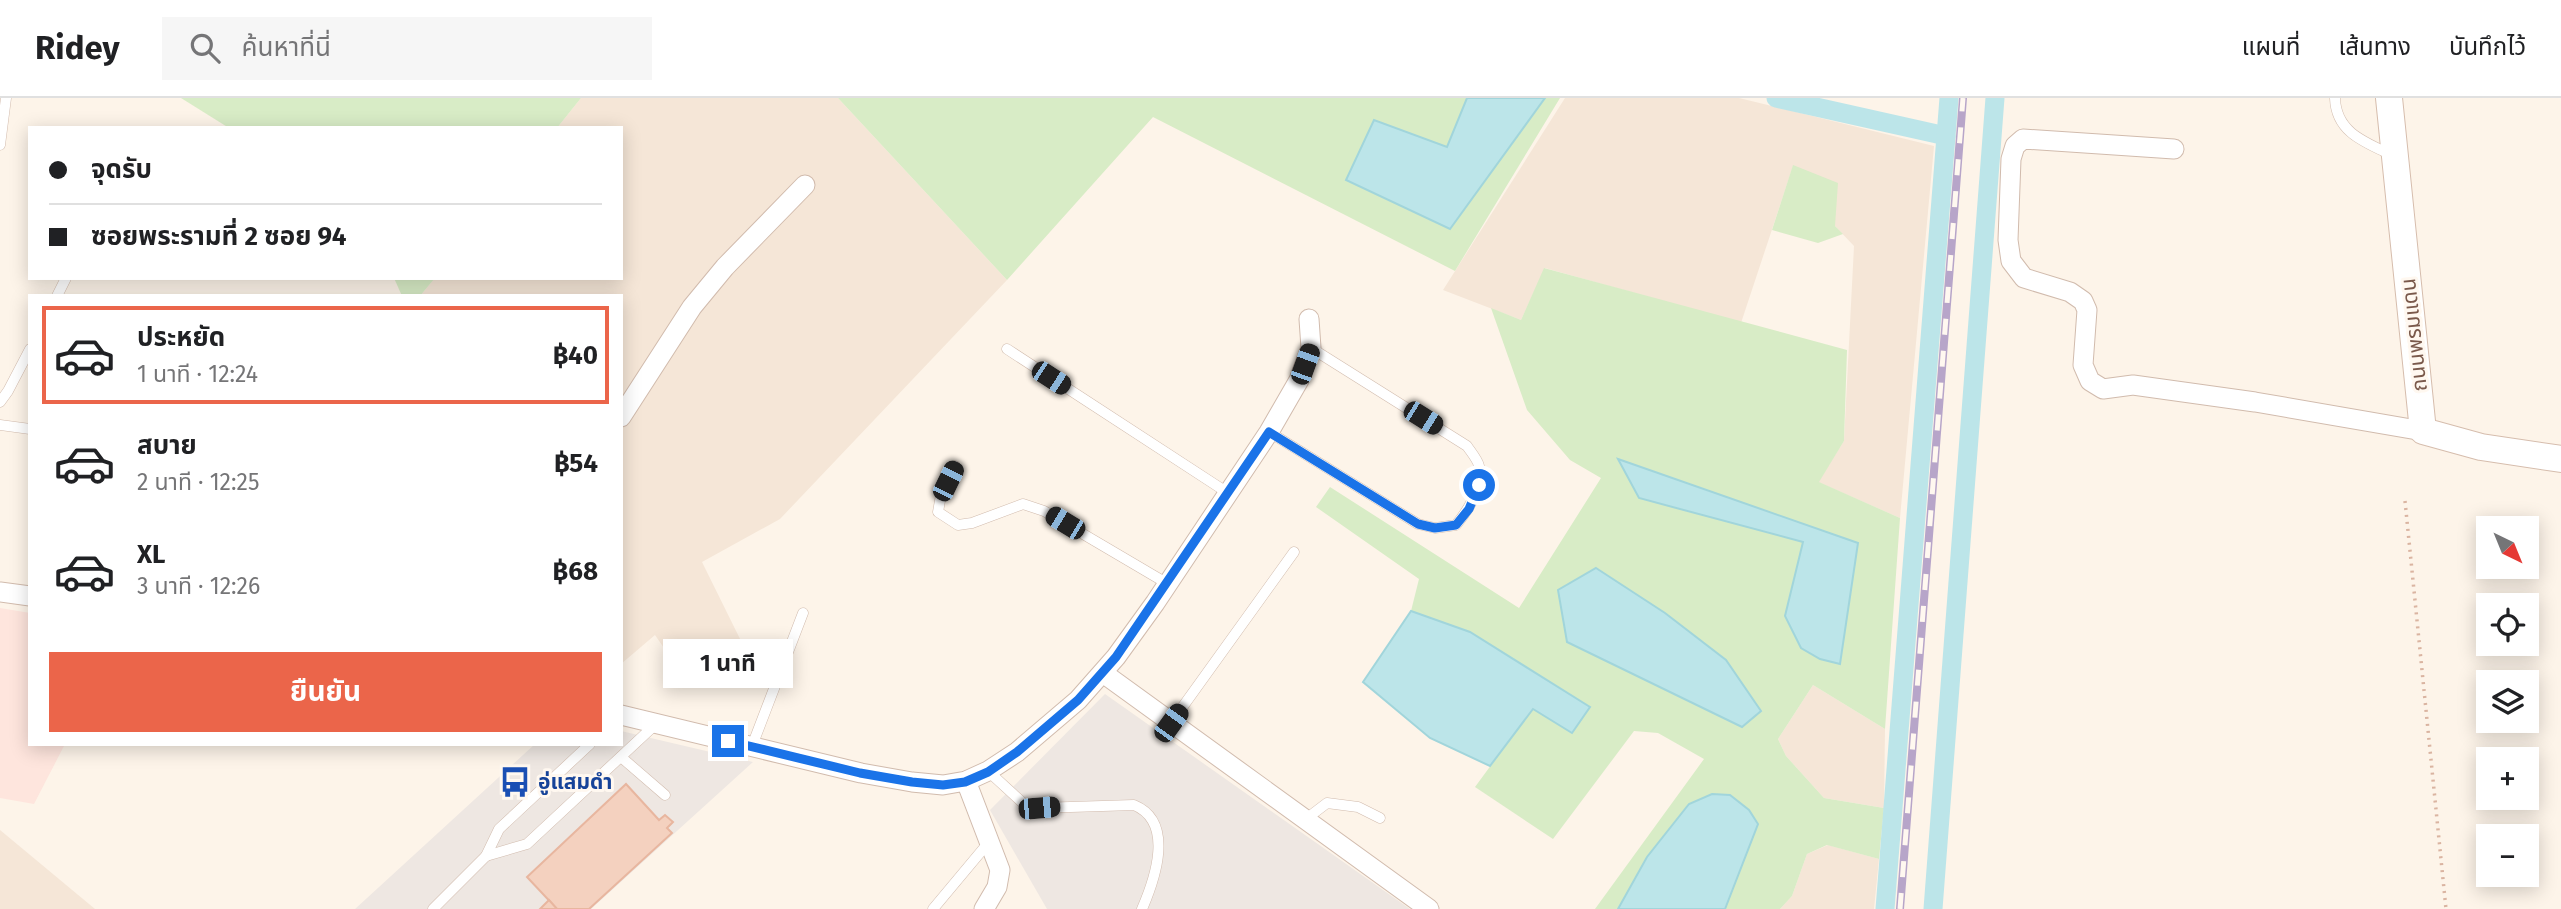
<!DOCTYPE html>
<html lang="th">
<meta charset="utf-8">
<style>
body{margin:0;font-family:"Fira Sans","Noto Sans Thai",sans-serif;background:#f6f6f6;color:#202124;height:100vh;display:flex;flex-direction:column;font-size:26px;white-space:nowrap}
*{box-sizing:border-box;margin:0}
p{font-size:23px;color:#757577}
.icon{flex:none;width:38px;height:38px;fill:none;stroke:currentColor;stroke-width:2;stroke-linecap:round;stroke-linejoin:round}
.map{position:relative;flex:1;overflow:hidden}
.panel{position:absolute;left:28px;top:196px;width:595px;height:452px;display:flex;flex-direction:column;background:#fff;border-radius:0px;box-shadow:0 4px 18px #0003}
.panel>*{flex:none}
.top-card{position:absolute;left:28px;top:28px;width:595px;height:154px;border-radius:0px;box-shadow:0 4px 18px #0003;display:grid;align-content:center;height:154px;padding:0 21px;background:#fff}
.needle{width:46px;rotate:137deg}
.buttons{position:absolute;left:2476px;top:418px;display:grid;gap:14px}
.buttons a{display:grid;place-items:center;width:63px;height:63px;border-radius:0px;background:#fff;box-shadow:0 4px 18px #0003;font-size:35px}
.end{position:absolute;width:32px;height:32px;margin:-16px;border:9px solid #1a73e8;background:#fff;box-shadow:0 0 0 4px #fff}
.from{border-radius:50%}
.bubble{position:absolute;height:49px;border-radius:0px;background:#fff;box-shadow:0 4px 18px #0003;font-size:23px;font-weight:700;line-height:49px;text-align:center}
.car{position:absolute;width:21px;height:42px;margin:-21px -10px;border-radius:9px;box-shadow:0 0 5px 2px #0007;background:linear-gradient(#222 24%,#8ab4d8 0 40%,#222 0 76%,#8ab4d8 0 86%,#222 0)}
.top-card b{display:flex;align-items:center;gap:24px;height:66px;font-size:26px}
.top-card b+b{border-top:2px solid #e0e0e0}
.top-card i{width:18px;height:18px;background:#202124}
ul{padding:12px 0 0;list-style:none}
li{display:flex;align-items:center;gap:21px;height:98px;margin:0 14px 10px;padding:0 7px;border:4px solid transparent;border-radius:0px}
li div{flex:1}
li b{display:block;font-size:26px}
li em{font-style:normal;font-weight:700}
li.active{border-color:#eb654a}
li>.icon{width:63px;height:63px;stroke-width:1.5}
.button{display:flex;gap:14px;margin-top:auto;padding:14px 21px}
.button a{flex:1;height:80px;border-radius:0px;background:#eb654a;color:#fff;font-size:28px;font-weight:700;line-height:80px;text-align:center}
header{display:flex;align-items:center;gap:42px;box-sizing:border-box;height:98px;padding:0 35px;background:#fff;border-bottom:2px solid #e0e0e0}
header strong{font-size:33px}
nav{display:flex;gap:38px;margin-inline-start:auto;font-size:24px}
.search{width:490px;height:63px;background:#f6f6f6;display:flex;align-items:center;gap:18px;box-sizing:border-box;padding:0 24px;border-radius:0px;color:#757577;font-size:26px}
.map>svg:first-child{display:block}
.residential{fill:#f5e6d7}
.commercial{fill:#fee5dd}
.industrial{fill:#eee7e2}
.green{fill:#d8ecc6;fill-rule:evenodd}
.water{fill:#bce5e9;stroke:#a1d5db;stroke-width:2}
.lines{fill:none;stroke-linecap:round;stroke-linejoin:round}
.canal{stroke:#bce5e9;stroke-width:19}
.building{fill:#f4d1bf;stroke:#e8b69f;stroke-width:2}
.service-casing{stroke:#d1bbad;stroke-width:11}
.minor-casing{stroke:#d1bbad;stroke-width:21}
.secondary-casing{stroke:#d6bdad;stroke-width:28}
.path{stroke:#dab4a1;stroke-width:3.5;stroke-dasharray:2 5;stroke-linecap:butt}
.service{stroke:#fff;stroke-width:10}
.minor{stroke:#fff;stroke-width:19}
.secondary{stroke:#fff;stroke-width:26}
.rail-casing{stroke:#b7a5c9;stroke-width:8}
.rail{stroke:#fff8f0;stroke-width:5;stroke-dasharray:16;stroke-linecap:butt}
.route{stroke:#1a73e8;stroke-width:9}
.labels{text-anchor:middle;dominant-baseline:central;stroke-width:6;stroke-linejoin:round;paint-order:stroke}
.street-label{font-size:21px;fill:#7a594b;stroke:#fff8f0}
.transit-label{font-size:21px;font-weight:bold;fill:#164399;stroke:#fff8f0;text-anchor:start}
</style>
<header>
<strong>Ridey</strong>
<div class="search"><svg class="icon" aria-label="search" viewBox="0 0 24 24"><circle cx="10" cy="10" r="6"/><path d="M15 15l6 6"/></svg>ค้นหาที่นี่</div>
<nav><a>แผนที่</a><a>เส้นทาง</a><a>บันทึกไว้</a></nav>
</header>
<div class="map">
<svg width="2561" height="811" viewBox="0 0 2561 811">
<rect width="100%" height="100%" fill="#fdf4e9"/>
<g class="residential">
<path d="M 581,0 L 838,0 L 1007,182 L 780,421 L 702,464 L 743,547 L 686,582 L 655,537 L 621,566 L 621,198 L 420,198 L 435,180 L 621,180 L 621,30 L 557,30 Z"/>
<path d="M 1565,0 L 1739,0 L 1934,48 L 1900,420 L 1818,384 L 1844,343 L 1854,148 L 1835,128 L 1793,68 L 1741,225 L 1545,170 L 1521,222 L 1443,192 Z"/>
<path d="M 1813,587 L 1885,631 L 1884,710 L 1824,700 L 1786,658 L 1778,641 Z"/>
<path d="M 0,732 L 95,811 L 0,811 Z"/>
<path d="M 1828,747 L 1879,761 L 1874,811 L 1780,811 L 1792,798 L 1807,756 Z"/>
</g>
<path class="commercial" d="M 0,510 L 30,515 L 30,646 L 65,646 L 34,706 L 0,700 Z"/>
<g class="industrial">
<path d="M 1105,596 L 1410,811 L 1047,811 L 990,712 Z"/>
<path d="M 621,633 L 753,664 L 591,811 L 355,811 L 535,646 L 621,646 Z"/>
</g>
<g class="green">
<path d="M 181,0 L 581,0 L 557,30 L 229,30 Z"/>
<path d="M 838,0 L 1467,0 L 1447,49 L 1449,131 L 1545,0 L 1560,0 L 1455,173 L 1153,19 L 1007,182 Z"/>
<path d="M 1793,67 L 1838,85 L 1835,128 L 1843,136 L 1818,145 L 1772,132 Z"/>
<path d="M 1544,170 L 1847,252 L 1844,343 L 1819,384 L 1900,420 L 1885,631 L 1813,587 L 1778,641 L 1786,658 L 1824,700 L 1884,710 L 1879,761 L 1827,747 L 1807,756 L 1792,798 L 1780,811 L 1725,811 L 1758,726 L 1647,759 L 1618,811 L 1595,811 L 1704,661 L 1658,635 L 1634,633 L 1553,741 L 1475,689 L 1533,610 L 1589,608 L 1470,534 L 1411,513 L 1419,481 L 1316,409 L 1330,389 L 1519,510 L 1601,380 L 1570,362 L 1527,312 L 1491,210 L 1521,222 ZM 1619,362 L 1653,373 L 1857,445 L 1785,518 L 1803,444 L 1639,400 ZM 1596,470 L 1665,515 L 1726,562 L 1761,613 Z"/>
<path d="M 394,180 L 435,180 L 420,198 L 402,198 Z"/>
</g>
<g class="water">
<path d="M 1467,0 L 1545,0 L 1450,131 L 1346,82 L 1374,22 L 1447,49 Z"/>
<path d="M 1618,361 L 1858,445 L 1840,566 L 1820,561 L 1801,550 L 1785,518 L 1803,444 L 1639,400 Z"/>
<path d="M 1596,470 L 1665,515 L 1726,562 L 1761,613 L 1742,629 L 1567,544 L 1558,492 Z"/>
<path d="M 1411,513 L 1470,534 L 1590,609 L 1572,635 L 1533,611 L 1490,668 L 1430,640 L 1363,584 Z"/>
<path d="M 1712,696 L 1730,697 L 1749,712 L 1758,726 L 1725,811 L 1618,811 L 1647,759 L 1689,706 Z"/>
</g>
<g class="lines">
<g class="canal">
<path d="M 1776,0 L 1946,38"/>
<path d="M 1885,811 L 1949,0"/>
<path d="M 1933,811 L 1995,0"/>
</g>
</g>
<g class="building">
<path d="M 626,686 L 659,722 L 665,717 L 673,724 L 667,730 L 672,735 L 589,811 L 557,811 L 527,779 Z"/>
<path d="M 549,802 L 557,811 L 540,811 Z"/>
</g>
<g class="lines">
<defs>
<g id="service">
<path d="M 2335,0 C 2336,34 2364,44 2392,57"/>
<path d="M 0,47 L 6,0"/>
<path d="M 57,198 L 66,180"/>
<path d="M 1007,251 L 1228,395"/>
<path d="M 0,304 L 8,293 L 30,251"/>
<path d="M 0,327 L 30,331"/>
<path d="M 1269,334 L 1418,426 L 1435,430 L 1456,427 C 1469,411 1483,390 1479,368 C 1478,362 1471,354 1467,348 L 1311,250"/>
<path d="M 955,368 L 941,397 L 938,414 L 958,427 L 972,425 L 1023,406 L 1044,413 L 1168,486"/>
<path d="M 1171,625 L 1294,454"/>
<path d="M 752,648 L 803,515"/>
<path d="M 621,659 L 665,697"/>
<path d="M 988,673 L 1024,706 L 1039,710 L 1134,707 C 1175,724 1155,781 1142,811"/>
<path d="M 1306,721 L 1327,705 L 1358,709 L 1380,720"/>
<path d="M 486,758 L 527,746 L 657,625"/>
<path d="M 433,811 L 486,758 L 499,731 L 590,646"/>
<path d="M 933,811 L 989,744"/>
</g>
<g id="minor">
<path d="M 2174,51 L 2023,41 L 2015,48 L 2011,61 L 2008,142 L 2011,163 L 2024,180 L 2070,194 L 2083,203 L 2087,212 L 2083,267 L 2090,283 L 2103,291 L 2133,287 L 2255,304 L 2423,333"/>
<path d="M 621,319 L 692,209 L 725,169 L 805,87"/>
<path d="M 0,494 L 30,498"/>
<path d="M 1103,575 L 1429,811"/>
<path d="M 621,617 L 861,675 L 912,684 L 943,687 L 966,683 L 988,673 L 1017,654 L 1078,602 L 1116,559 L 1155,505 L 1269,334 L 1299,282 L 1311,250 L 1309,221"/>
<path d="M 966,683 L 1000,772 L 997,789 L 984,811"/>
</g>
<path id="secondary" d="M 2389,0 L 2423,333 L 2481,349 L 2561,361"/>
</defs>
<use href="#service" class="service-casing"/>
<use href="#minor" class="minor-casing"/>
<use href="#secondary" class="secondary-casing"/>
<path class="path" d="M 2405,403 L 2446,811"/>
<use href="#service" class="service"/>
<use href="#minor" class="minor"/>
<use href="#secondary" class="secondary"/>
<defs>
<path id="rail" d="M 1900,811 L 1963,0"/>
</defs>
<use href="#rail" class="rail-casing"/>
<use href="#rail" class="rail"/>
</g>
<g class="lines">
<path class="route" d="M 728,643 L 860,675 L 912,684 L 943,687 L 965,684 L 988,674 L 1017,654 L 1078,602 L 1116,559 L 1269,334 L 1418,426 L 1435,430 L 1456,427 L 1469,411 L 1479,387"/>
</g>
<defs>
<symbol id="bus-bare" viewBox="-9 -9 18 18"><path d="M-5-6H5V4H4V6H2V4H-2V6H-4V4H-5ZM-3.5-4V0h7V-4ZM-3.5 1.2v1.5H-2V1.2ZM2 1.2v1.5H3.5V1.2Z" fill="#1a4fb4" stroke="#fff8f0" stroke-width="2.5" paint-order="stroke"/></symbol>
</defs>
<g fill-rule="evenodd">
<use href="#bus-bare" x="493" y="662" width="44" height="44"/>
</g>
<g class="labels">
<g class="street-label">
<text transform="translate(2414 237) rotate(-96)">ถนนพรมแดน</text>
</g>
<g class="transit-label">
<text x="538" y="684">อู่แสมดำ</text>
</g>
</g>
</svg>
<div class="buttons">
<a><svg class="needle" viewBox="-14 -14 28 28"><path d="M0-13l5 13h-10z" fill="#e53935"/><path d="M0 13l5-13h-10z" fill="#757577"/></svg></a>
<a><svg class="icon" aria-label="locate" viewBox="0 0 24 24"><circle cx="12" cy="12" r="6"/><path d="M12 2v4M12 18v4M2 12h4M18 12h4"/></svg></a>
<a><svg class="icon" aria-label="layers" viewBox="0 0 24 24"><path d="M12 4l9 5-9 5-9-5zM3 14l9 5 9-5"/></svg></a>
<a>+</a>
<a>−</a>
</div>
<i class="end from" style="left:1479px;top:387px"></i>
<i class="end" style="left:728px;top:643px"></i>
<div class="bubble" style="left:663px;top:541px;width:130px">1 นาที</div>
<i class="car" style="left:1305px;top:266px;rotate:20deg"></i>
<i class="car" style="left:1051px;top:280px;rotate:123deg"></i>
<i class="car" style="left:1423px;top:320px;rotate:122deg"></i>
<i class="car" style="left:948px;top:383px;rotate:26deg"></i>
<i class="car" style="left:1065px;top:425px;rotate:301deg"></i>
<i class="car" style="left:1171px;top:625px;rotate:36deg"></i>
<i class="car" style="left:1039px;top:710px;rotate:85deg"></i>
<div class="top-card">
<b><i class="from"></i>จุดรับ</b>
<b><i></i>ซอยพระรามที่ 2 ซอย 94</b>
</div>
<section class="panel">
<ul>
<li class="active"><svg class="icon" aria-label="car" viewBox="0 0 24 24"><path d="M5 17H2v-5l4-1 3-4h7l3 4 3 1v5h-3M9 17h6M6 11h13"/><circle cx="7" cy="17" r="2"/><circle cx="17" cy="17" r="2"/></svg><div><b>ประหยัด</b><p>1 นาที · 12:24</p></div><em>฿40</em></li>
<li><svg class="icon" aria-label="car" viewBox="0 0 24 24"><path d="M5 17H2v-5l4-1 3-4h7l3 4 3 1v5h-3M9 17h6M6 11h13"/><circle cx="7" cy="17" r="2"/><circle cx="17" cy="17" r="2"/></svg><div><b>สบาย</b><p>2 นาที · 12:25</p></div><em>฿54</em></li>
<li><svg class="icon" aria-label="car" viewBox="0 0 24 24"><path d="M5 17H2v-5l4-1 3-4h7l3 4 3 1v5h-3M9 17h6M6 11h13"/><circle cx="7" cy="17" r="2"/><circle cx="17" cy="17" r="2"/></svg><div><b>XL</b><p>3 นาที · 12:26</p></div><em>฿68</em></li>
</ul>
<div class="button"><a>ยืนยัน</a></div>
</section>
</div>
